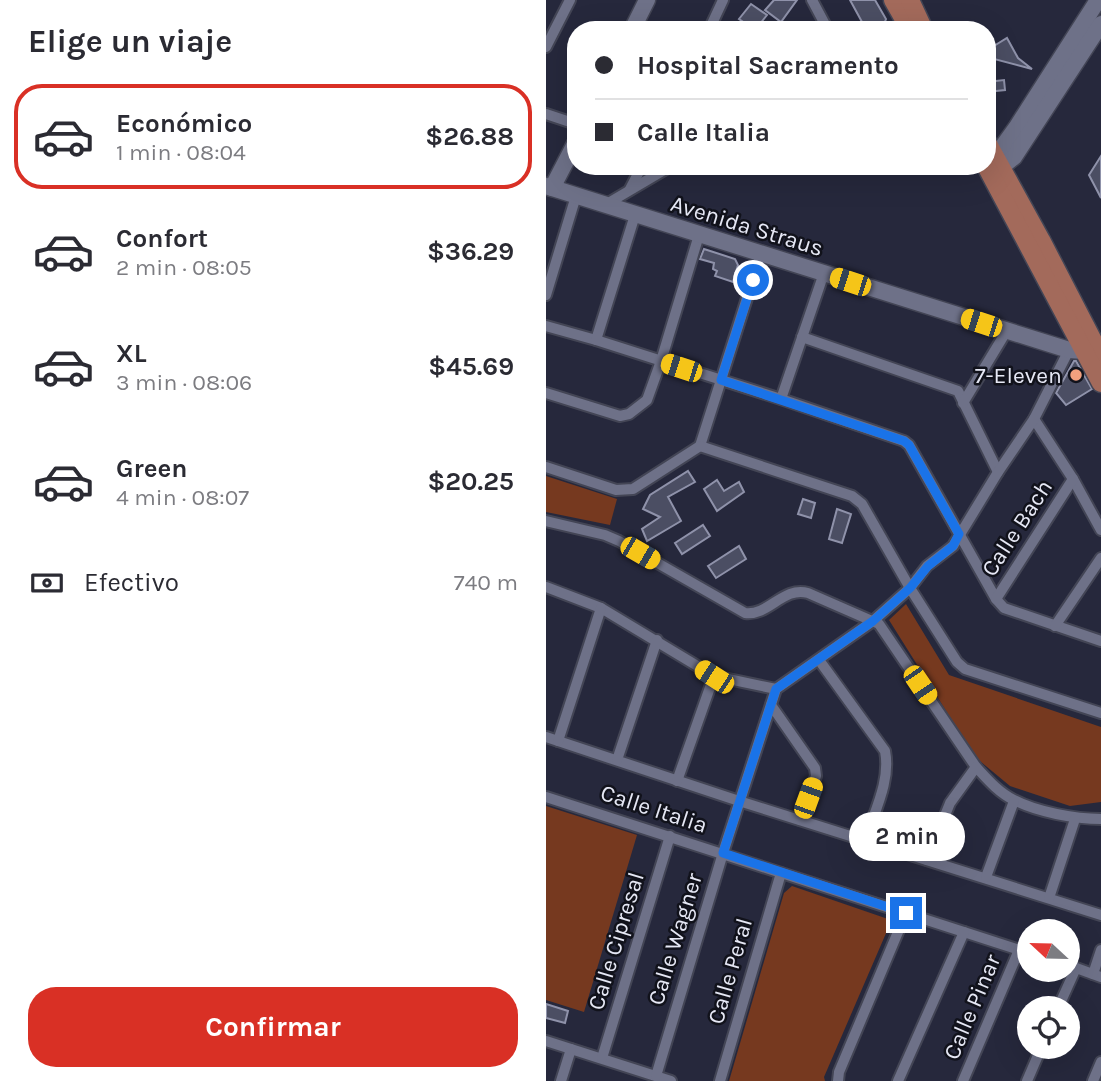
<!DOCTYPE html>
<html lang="es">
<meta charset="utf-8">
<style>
body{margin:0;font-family:Karla,sans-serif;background:#f2f2f3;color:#2b2b33;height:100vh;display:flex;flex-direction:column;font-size:26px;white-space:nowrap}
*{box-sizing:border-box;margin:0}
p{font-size:23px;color:#7c7c81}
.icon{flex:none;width:38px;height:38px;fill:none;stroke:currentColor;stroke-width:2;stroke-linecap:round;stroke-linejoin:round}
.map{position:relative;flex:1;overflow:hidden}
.panel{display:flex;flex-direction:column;background:#fff;width:546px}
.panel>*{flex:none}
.hud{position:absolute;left:21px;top:21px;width:429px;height:154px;border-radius:28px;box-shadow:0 7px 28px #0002;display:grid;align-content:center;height:154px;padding:0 28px;background:#fff}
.needle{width:46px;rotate:292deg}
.buttons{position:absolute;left:471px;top:919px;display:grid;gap:14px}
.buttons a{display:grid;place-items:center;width:63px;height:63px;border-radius:50%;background:#fff;box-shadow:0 7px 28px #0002;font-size:35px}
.end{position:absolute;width:32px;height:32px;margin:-16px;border:9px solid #1a73e8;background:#fff;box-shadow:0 0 0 4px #fff}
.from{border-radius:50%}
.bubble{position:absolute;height:49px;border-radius:24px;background:#fff;box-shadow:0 7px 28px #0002;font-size:23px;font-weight:700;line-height:49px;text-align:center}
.car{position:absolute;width:21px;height:42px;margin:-21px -10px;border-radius:9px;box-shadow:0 0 5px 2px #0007;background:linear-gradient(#f5c518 24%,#345 0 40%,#f5c518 0 76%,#345 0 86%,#f5c518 0)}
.hud b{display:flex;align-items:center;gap:24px;height:66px;font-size:26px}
.hud b+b{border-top:2px solid #e1e1e2}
.hud i{width:18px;height:18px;background:#2b2b33}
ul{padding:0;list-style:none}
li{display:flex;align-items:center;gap:21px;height:105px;margin:0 14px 10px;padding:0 14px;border:4px solid transparent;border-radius:28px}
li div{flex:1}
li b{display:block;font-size:26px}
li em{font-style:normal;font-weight:700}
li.current{border-color:#d93025}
li>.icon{width:63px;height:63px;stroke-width:1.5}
h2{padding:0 28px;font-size:32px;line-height:84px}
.pay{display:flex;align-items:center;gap:18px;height:77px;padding:0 28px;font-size:26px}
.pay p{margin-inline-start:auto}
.cta{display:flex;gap:14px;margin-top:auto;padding:14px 28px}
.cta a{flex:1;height:80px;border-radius:28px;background:#d93025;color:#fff;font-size:28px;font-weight:700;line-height:80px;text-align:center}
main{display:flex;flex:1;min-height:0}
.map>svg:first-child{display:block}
.green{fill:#76391f}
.building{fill:#4b4e63;stroke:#8f92aa;stroke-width:2}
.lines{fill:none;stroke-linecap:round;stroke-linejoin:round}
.street-casing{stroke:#434555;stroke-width:14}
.secondary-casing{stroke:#434555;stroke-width:19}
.primary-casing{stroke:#434555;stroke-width:21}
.street{stroke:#6e7188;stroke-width:10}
.secondary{stroke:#6e7188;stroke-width:16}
.primary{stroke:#a36a5b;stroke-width:18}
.route{stroke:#1a73e8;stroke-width:9}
.poi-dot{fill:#f2a07f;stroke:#11121b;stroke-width:2.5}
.labels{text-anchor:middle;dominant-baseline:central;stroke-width:5;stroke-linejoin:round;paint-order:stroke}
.street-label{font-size:23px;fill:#e6e8f5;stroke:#11121b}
.poi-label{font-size:23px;fill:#e6e8f5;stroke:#11121b;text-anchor:end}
</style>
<main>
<section class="panel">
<h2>Elige un viaje</h2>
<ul>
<li class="current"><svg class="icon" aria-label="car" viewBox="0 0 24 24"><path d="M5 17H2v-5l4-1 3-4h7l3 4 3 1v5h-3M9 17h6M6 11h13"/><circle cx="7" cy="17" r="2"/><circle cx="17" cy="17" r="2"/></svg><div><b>Económico</b><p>1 min · 08:04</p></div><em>$26.88</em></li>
<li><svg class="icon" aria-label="car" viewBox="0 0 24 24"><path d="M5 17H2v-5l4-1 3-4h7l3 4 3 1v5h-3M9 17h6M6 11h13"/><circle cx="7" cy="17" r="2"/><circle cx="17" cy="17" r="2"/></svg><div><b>Confort</b><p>2 min · 08:05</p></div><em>$36.29</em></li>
<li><svg class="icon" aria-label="car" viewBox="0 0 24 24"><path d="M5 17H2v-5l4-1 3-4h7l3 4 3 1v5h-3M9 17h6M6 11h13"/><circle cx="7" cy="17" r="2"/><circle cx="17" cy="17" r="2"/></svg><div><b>XL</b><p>3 min · 08:06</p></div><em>$45.69</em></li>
<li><svg class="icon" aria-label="car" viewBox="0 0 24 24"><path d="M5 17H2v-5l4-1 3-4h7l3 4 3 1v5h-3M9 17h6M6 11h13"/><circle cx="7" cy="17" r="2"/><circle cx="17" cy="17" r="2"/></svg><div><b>Green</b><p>4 min · 08:07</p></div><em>$20.25</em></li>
</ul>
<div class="pay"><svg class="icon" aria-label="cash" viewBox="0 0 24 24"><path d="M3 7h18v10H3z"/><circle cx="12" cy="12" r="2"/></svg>Efectivo<p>740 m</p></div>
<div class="cta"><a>Confirmar</a></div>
</section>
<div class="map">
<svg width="555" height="1081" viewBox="0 0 555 1081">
<rect width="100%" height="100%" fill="#26283c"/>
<g class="green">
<path d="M 0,476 L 71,499 L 64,525 L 0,512 Z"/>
<path d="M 360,604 L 403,675 L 555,727 L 555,802 L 524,806 L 464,786 L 429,757 L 343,620 Z"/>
<path d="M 0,806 L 91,835 L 38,1012 L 0,1000 Z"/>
<path d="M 246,886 L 342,919 L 344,924 L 278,1077 L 279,1081 L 183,1081 L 238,893 Z"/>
</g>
<g class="building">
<path d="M 228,0 L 251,0 L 235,22 L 219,10 Z"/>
<path d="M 304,0 L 329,0 L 340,19 L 338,24 L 328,30 L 316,30 L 313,24 L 316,22 Z"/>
<path d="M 205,4 L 221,15 L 209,30 L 193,19 Z"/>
<path d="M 461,38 L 472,58 L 486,69 L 448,59 L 443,49 Z"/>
<path d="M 458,80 L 459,90 L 441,92 L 441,82 Z"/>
<path d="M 555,156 L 555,198 L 543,175 Z"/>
<path d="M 158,249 L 189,259 L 192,265 L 187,282 L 169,276 L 171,271 L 167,269 L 168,263 L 154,259 Z"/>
<path d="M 528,361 L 530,361 L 546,389 L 520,405 L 510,393 Z"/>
<path d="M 142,471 L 149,482 L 122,497 L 135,521 L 101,541 L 96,529 L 114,517 L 97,509 L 104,495 Z"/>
<path d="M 171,480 L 178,491 L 193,482 L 198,492 L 171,511 L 158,489 Z"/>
<path d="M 257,499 L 269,503 L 265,518 L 252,514 Z"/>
<path d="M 291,509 L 305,514 L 296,543 L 283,539 Z"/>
<path d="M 157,525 L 164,536 L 136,554 L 129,543 Z"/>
<path d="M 193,546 L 200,559 L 170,578 L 162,566 Z"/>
<path d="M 0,1004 L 22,1011 L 19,1023 L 0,1018 Z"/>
</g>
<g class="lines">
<defs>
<g id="street">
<path d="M 266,0 L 282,30"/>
<path d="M 163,30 L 177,0"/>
<path d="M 0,47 L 24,0"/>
<path d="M 0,114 L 30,124"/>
<path d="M 84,189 L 96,166"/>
<path d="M 59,205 L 125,166"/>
<path d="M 0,295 L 30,196"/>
<path d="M 0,326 L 50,340 L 235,399 L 358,441 L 363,445 L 450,599 L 458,608 L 555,641"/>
<path d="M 256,337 L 412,391 L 452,472"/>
<path d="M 50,340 L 89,215"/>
<path d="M 0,393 L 74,416 L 83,414 L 101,400 L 115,361 L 153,235"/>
<path d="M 235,399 L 278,273"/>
<path d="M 417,403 L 460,332"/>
<path d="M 488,419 L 527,479 L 555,530"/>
<path d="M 154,446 L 215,254"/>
<path d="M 0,467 L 70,490 L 87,489 L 154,446 L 306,496 L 316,504 L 364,588 L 411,662 L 419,669 L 555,713"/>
<path d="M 0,521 L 59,535 L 73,541 L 199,613 C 223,616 237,586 262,593 L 333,624 L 430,767 C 441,779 453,793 468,800 C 491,812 529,819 555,819"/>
<path d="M 0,587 L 55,608 L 168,676 L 230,689"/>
<path d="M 450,599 L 527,479"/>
<path d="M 509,626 L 555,558"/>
<path d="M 273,660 L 339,751 C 345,781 328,812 319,841"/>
<path d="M 225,705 L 269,768 L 270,776 L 254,820"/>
<path d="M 0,737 L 193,801 L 555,915"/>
<path d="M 12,741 L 55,608"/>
<path d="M 71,760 L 111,640"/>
<path d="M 131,781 L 168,676"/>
<path d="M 0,797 L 483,953"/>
<path d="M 381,860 L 404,803 L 430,767"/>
<path d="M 440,877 L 468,801"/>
<path d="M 503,898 L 529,819"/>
<path d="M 522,965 L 555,977"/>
<path d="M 547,974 L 555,950"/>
<path d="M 512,1008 L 530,968"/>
<path d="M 0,1041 L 125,1081"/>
<path d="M 56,1058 L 124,836"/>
<path d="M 110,1076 L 177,853 L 230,689 L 327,621 L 364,588 L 381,566 L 407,546 L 452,472 L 488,419 L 523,350"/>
<path d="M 15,1081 L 25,1049"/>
<path d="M 174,1081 L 235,873"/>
<path d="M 292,1081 L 293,1072 L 360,913"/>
<path d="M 352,1081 L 418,932"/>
<path d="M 417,1081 L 473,950"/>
<path d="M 481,1081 L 496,1046"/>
<path d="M 547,1081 L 555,1062"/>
</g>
<g id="secondary">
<path d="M 86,30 L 101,0"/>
<path d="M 441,162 L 449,157 L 470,128 L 552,0"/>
<path d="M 447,174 L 468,157 L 555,24"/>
<path d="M 0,186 L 523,350 L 538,351 L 549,345"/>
<path d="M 6,188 L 30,142"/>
</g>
<g id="primary">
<path d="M 347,0 L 364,30"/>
<path d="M 364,0 L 378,30"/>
<path d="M 441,142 L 495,240 L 555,356"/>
<path d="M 440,166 L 555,383"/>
</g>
</defs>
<use href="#street" class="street-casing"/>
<use href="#secondary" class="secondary-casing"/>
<use href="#primary" class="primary-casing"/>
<use href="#street" class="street"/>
<use href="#secondary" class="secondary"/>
<use href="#primary" class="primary"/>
</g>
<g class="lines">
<path class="route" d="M 207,280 L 175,380 L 358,441 L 363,445 L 413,534 L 407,546 L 382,566 L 364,588 L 327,621 L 230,689 L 177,853 L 360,913"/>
</g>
<circle class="poi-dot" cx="530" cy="375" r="7"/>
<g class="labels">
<g class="street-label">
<text transform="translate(201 226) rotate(17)">Avenida Straus</text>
<text transform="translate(471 528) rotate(-57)">Calle Bach</text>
<text transform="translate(108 809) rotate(18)">Calle Italia</text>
<text transform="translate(129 939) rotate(-73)">Calle Wagner</text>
<text transform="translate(70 941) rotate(-73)">Calle Cipresal</text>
<text transform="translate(184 971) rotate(-74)">Calle Peral</text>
<text transform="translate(426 1007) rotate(-67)">Calle Pinar</text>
</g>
<g class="poi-label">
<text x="516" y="375">7-Eleven</text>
</g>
</g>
</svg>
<div class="buttons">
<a><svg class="needle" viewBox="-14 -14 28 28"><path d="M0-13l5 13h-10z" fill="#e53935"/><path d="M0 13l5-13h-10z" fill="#7c7c81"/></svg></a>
<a><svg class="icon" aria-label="locate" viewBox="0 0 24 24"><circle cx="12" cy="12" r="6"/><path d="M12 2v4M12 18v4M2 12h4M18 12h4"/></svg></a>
</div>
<i class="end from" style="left:207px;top:280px"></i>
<i class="end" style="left:360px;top:913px"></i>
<div class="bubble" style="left:303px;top:812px;width:116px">2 min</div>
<i class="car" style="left:304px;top:282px;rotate:288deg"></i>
<i class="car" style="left:435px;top:323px;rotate:288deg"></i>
<i class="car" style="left:135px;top:368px;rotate:288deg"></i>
<i class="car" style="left:94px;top:553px;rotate:120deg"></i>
<i class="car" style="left:168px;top:677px;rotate:303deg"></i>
<i class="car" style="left:374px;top:685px;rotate:146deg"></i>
<i class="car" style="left:262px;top:798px;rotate:20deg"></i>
<div class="hud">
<b><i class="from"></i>Hospital Sacramento</b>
<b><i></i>Calle Italia</b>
</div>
</div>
</main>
